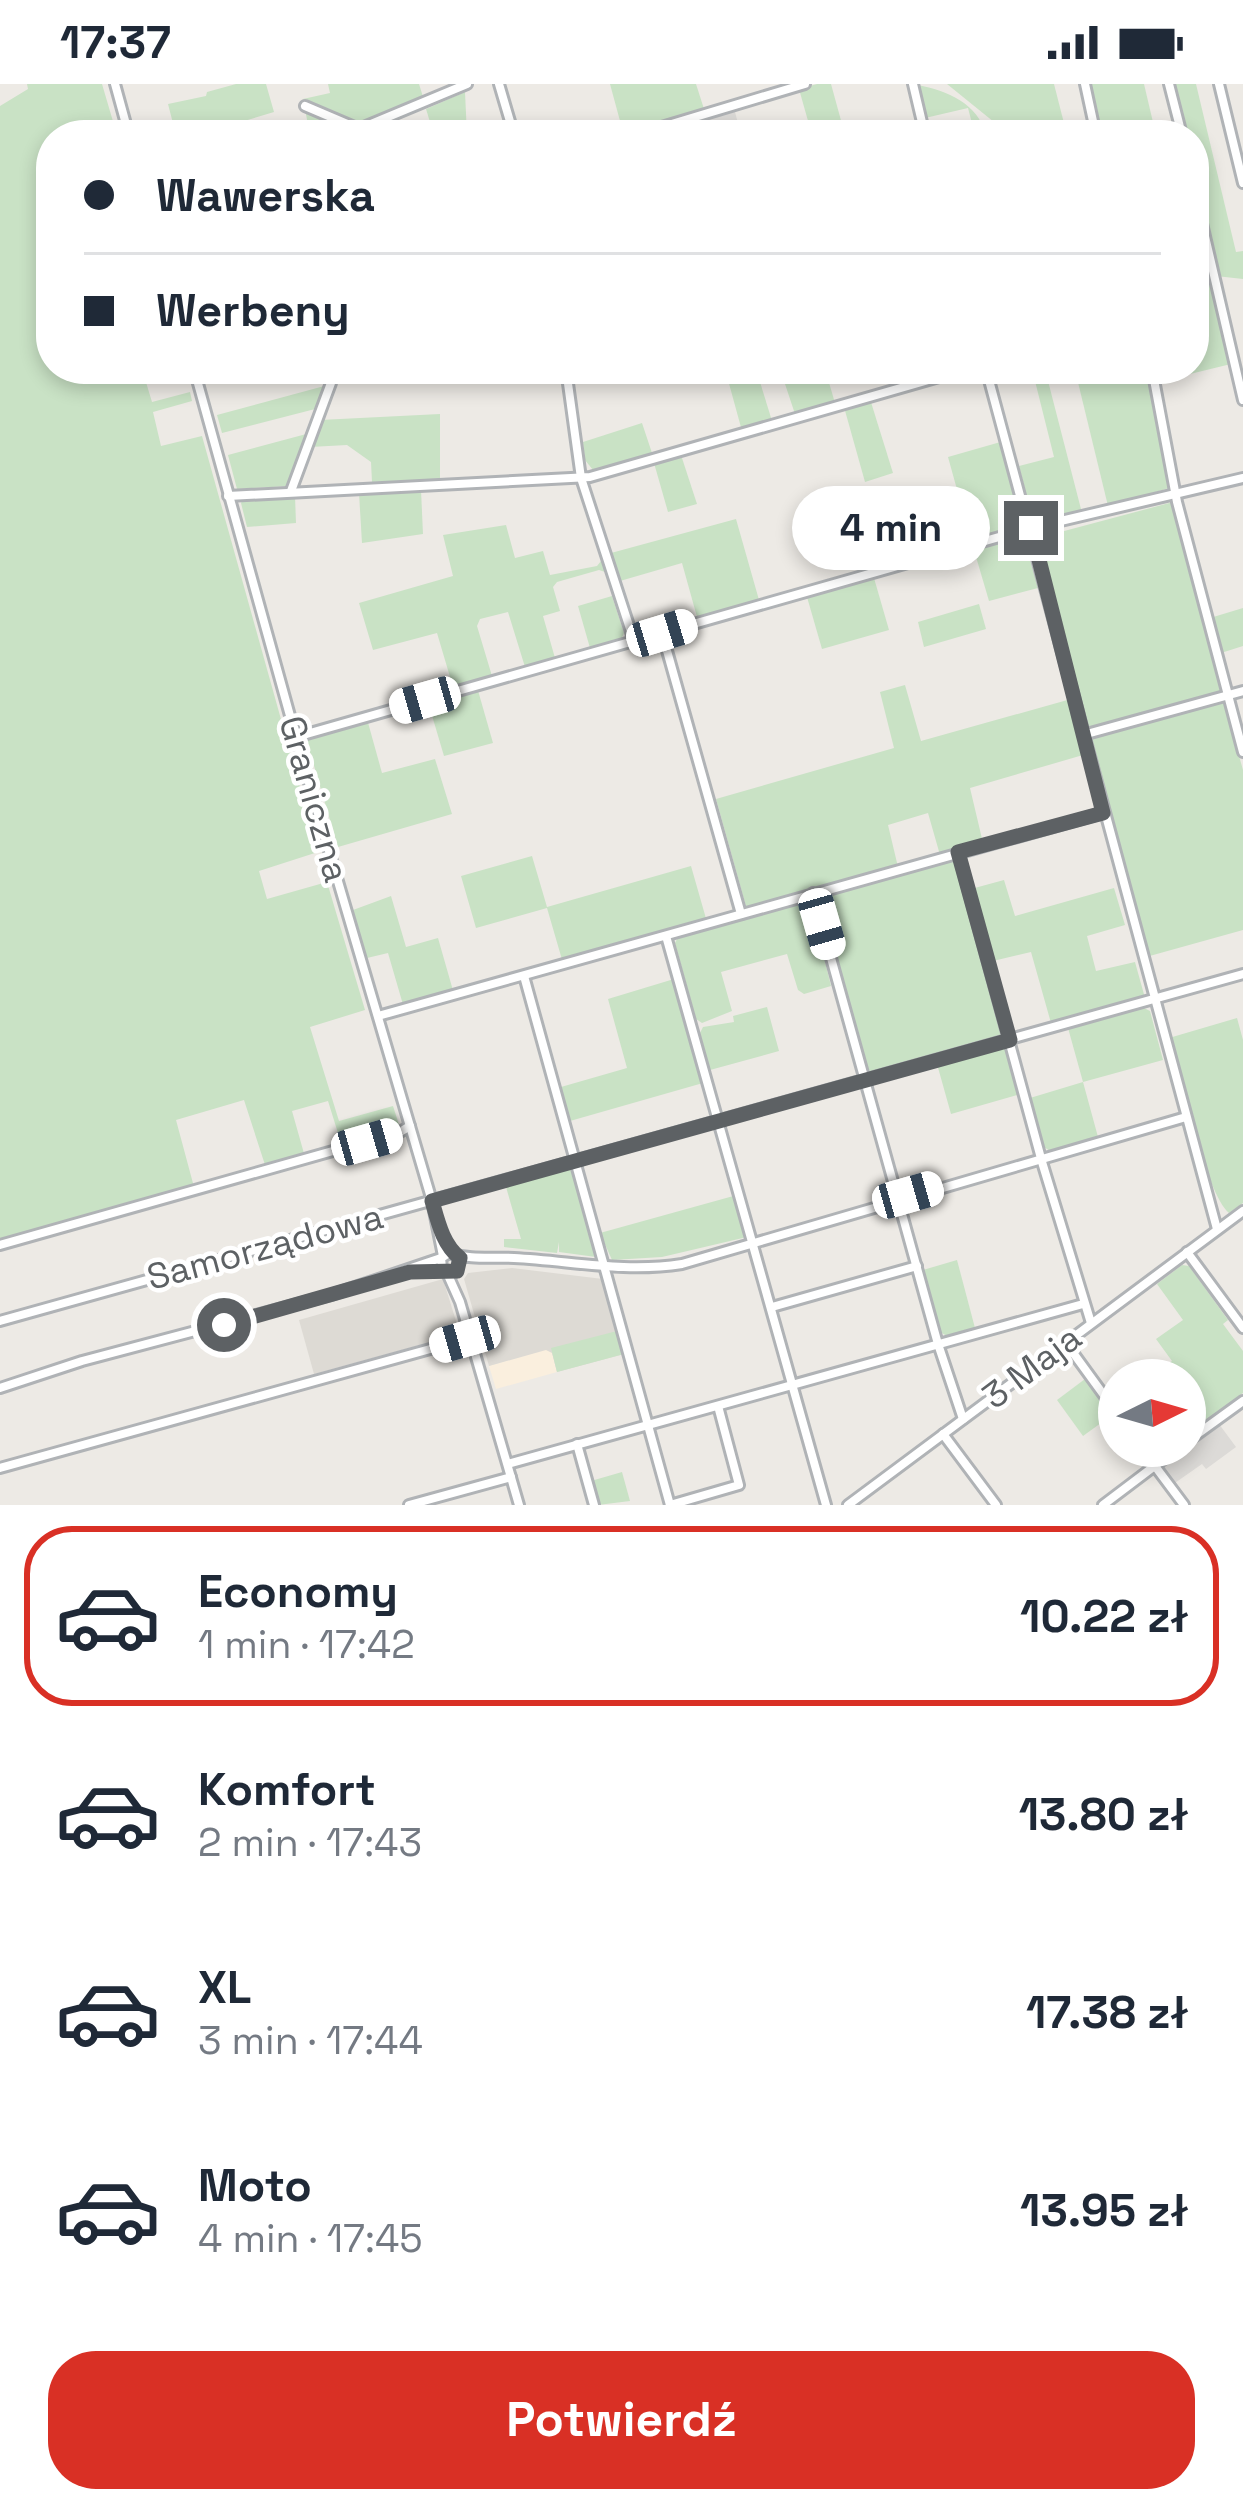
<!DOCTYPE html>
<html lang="pl">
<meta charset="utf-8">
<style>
body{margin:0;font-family:"Space Grotesk",sans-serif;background:#f6f6f7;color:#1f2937;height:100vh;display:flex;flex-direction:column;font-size:45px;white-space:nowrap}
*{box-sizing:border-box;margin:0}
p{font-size:39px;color:#747a83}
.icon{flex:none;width:66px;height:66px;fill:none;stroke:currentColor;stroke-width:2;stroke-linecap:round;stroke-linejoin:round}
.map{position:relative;height:1421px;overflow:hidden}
.drawer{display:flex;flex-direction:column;background:#fff;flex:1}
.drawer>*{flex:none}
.top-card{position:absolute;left:36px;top:36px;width:1173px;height:264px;border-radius:48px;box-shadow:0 6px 18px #0003;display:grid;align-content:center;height:264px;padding:0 48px;background:#fff}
.needle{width:78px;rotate:85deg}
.tools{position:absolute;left:1098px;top:1275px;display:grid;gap:24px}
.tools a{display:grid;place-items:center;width:108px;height:108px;border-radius:50%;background:#fff;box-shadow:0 6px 18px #0003;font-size:60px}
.end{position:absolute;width:54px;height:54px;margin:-27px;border:15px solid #5d6164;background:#fff;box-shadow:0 0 0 6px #fff}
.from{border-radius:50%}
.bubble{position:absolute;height:84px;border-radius:42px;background:#fff;box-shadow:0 6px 18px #0003;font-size:39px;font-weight:700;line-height:84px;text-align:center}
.car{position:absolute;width:36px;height:72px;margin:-36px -18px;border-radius:15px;box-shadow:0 0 9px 3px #0007;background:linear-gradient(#fff 24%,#345 0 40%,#fff 0 76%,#345 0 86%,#fff 0)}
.top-card b{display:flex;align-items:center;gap:42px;height:114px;font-size:45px}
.top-card b+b{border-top:3px solid #e0e1e3}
.top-card i{width:30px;height:30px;background:#1f2937}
ul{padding:21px 0 0;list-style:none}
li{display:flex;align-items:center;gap:36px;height:180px;margin:0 24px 18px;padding:0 24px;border:6px solid transparent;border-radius:48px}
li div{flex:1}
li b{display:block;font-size:45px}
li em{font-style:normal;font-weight:700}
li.active{border-color:#d93025}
li>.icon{width:108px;height:108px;stroke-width:1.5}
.primary-button{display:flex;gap:24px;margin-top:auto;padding:24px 48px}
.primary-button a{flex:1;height:138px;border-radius:48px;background:#d93025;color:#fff;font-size:48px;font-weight:700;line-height:138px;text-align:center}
.status{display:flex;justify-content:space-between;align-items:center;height:84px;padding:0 60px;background:#fff;direction:ltr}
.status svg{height:33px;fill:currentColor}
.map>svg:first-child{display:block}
.commercial{fill:#faefde}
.industrial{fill:#dcdad7}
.education{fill:#dddad4}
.green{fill:#c9e2c5}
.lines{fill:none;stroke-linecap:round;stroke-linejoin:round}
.minor-casing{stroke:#b0b3b6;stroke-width:14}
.minor{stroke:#fff;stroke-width:8}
.route{stroke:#5d6164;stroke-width:15}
.labels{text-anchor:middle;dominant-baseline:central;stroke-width:9;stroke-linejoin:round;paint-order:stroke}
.street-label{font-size:36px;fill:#5d6164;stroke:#fff}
</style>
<div class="status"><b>17:37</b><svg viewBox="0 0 49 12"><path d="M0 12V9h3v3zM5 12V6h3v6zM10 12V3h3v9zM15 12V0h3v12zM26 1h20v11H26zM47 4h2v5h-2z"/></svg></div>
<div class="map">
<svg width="1243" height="1421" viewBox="0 0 1243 1421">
<rect width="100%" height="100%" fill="#edeae5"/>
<path class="commercial" d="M 546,1265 L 552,1268 L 557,1288 L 496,1305 L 489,1282 Z"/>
<g class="industrial">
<path d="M 734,24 L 741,51 L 659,51 L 657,47 Z"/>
<path d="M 1219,1340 L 1236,1363 L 1206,1385 L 1202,1380 L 1172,1401 L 1159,1383 Z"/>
</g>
<g class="education">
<path d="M 512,1184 L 603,1195 L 624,1270 L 557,1288 L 552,1269 L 546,1266 L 489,1282 L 464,1195 L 468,1189 Z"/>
<path d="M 443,1195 L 460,1250 L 314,1290 L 299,1236 Z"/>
</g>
<g class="green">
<path d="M 27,0 L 102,0 L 117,51 L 51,51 L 51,285 L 142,285 L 152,318 L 190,308 L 192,317 L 153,328 L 161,362 L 202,352 L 318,768 L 259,787 L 267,815 L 327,798 L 365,926 L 310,943 L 339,1037 L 393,1022 L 401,1047 L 342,1062 L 328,1017 L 292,1027 L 305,1073 L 266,1084 L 244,1016 L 176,1036 L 194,1103 L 0,1155 L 0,22 L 28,5 Z"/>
<path d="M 236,0 L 266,0 L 274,28 L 214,46 L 214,51 L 176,51 L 168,20 L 206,12 L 207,8 Z"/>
<path d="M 328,0 L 419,0 L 424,16 L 365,37 L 367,47 L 392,38 L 396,51 L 310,51 L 303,15 L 330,9 Z"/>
<path d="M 610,0 L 696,0 L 704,25 L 623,48 Z"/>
<path d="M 817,0 L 831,0 L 845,51 L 812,51 L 799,5 Z"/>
<path d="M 947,0 L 1054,0 L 1067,51 L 1010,51 Z"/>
<path d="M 1086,0 L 1144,0 L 1156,51 L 1099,51 Z"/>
<path d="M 1171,0 L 1196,0 L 1236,168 L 1243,167 L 1243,195 L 1216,192 L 1194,96 L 1194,51 L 1183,51 Z"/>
<path d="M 918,1 C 947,7 978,19 986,51 L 975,51 L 968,24 L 925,34 Z"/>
<path d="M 465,8 L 467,51 L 434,51 L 426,25 Z"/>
<path d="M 1194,120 L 1231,280 L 1190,290 L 1189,285 L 1194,285 Z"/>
<path d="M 725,285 L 756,285 L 772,337 L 742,347 Z"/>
<path d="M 780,285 L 825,285 L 835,319 L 795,330 Z"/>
<path d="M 1032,285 L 1043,285 L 1047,293 L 1082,429 L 1034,440 L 1019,382 L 1054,373 Z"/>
<path d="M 1149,285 L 1172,394 L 1169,404 L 1108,422 L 1075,286 Z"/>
<path d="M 328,301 L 319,324 L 222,349 L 217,331 Z"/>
<path d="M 870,315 L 893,389 L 865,398 L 844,323 Z"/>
<path d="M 440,330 L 440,395 L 372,398 L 371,378 L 347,361 L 310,363 L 320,336 Z"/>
<path d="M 642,339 L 653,372 L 593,386 L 585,376 L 583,358 Z"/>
<path d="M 310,349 L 290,402 L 237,405 L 228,371 Z"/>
<path d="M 1004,357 L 1028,440 L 971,456 L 948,373 Z"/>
<path d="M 681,371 L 697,420 L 668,428 L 654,379 Z"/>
<path d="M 421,406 L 423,450 L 362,459 L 359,409 Z"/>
<path d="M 295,412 L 296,439 L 247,443 L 241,419 L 244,414 Z"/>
<path d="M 1173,418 L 1223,608 L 1085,647 L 1038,454 Z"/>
<path d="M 736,435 L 759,516 L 697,533 L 682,479 L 620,497 L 611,469 Z"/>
<path d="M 506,441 L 515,474 L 543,467 L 550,491 L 597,482 L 601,477 L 605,488 L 599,486 L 557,498 L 553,503 L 560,527 L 543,532 L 555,574 L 525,583 L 508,528 L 480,535 L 477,542 L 492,592 L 453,603 L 437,549 L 373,566 L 359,519 L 453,492 L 443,451 Z"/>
<path d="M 1023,452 L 1038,504 L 989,517 L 974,466 Z"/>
<path d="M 874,494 L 889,546 L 822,565 L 807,513 Z"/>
<path d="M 612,512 L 624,549 L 621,556 L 590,564 L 578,522 Z"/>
<path d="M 979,520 L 986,545 L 924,563 L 918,538 Z"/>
<path d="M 1243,524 L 1243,562 L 1221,569 L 1210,534 Z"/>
<path d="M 905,601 L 921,657 L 1071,615 L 1083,671 L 970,704 L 983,759 L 940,771 L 928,729 L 888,741 L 898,783 L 747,826 L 716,715 L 894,664 L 880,608 Z"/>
<path d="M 477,603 L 493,659 L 444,672 L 428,618 Z"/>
<path d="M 1223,616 L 1243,686 L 1243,846 L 1146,873 L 1086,655 Z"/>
<path d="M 367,635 L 382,689 L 435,675 L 452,730 L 338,763 L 307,658 L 311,650 Z"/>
<path d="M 532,772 L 547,823 L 691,782 L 707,838 L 563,879 L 547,824 L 476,844 L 461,792 Z"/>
<path d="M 955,772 L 1005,953 L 874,989 L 865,984 L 817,811 Z"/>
<path d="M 1004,796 L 1015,832 L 1114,804 L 1125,841 L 1087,852 L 1096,887 L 1135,878 L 1145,914 L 1051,939 L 1031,868 L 993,877 L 971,805 Z"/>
<path d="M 391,812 L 406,863 L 438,854 L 454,910 L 404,924 L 388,869 L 367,874 L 353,826 Z"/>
<path d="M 806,817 L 811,820 L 831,902 L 804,910 L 798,906 L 787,870 L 721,888 L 732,927 L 702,939 L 696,935 L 675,859 L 678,853 Z"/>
<path d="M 674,895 L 703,999 L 570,1037 L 561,1003 L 627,984 L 608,915 Z"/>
<path d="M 767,923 L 779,967 L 710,986 L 700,949 L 703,943 L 734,938 L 733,932 Z"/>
<path d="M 1142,923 L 1150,927 L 1163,976 L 1083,998 L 1098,1053 L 1050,1067 L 1044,1063 L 1030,1014 L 1083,998 L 1068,944 Z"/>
<path d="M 1237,934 L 1243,956 L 1243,1119 L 1229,1129 C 1206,1109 1179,989 1169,954 Z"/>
<path d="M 1007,960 L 1021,1010 L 951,1030 L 937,980 Z"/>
<path d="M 575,1083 L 598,1163 L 596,1173 L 559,1168 L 559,1158 L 557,1169 L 504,1163 L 504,1155 L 521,1155 L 506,1103 Z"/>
<path d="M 737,1111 L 747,1153 L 662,1173 L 612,1176 L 600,1149 Z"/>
<path d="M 957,1176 L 975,1244 L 947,1252 L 940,1248 L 923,1186 Z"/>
<path d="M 1182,1181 L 1189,1182 L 1228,1236 L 1223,1240 L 1243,1267 L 1243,1309 L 1185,1352 L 1185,1296 L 1146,1296 L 1172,1277 L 1156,1255 L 1183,1236 L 1157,1200 Z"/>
<path d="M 617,1247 L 624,1270 L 557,1288 L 551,1264 Z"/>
<path d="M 1085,1295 L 1112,1331 L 1083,1352 L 1057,1316 Z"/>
<path d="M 622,1388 L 630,1417 L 598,1421 L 591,1397 Z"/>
</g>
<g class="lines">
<defs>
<g id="minor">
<path d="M 115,0 L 129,51"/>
<path d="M 499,0 L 514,51"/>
<path d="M 913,0 L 925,51"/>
<path d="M 1085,0 L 1096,51"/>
<path d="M 1169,0 L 1182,51"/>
<path d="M 1219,0 L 1243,99"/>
<path d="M 305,22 L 359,45 L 467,0"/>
<path d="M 635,51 L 805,0"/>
<path d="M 1194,105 L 1243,316"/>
<path d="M 194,285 L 302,675 L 432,1117 L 443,1172"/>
<path d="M 566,285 L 581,394 L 634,557"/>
<path d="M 986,285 L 1217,1145"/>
<path d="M 1152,285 L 1177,418 L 1243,668"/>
<path d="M 291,407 L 331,299"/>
<path d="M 228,412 L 590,393 L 967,285"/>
<path d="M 662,549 L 741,830"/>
<path d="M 1083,651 L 1243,607"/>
<path d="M 296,653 L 1031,444 L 1243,394"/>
<path d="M 958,768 L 1042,1078 L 1091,1239"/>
<path d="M 813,809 L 938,1260 L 963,1335"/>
<path d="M 666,852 L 826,1421"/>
<path d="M 524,892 L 670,1421"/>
<path d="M 378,932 L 1103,729"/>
<path d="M 0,1161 L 400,1048 L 410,1042"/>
<path d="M 1187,1168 L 1243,1244"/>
<path d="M 459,1173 L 457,1187 L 451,1190 L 442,1184 L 441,1174 L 449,1169 C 470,1176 491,1173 514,1174 C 572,1177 624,1189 682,1180 L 1186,1033"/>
<path d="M 412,1188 L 444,1187"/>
<path d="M 447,1189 L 460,1218 L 519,1421"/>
<path d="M 772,1223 L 917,1182"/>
<path d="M 0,1237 L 1243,890"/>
<path d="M 1066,1259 L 1119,1332"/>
<path d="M 0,1304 L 82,1277 L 331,1211 L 441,1174"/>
<path d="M 943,1350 L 996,1421"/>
<path d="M 1185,1359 L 1243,1317"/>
<path d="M 577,1360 L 594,1421"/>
<path d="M 1140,1362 L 1184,1421"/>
<path d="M 508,1380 L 1083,1220"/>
<path d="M 0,1384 L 470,1254"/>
<path d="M 409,1421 L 511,1393"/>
<path d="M 670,1421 L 739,1401 L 718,1322"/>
<path d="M 848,1421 L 1243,1127"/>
<path d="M 1103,1421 L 1181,1362"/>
</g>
</defs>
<use href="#minor" class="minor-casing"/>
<use href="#minor" class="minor"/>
</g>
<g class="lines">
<path class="route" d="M 224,1241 L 410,1188 L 457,1187 L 460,1174 C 443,1161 438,1138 432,1117 L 1010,956 L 958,768 L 1103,729 L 1031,444"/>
</g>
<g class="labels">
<g class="street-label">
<text transform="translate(314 715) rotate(74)">Graniczna</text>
<text transform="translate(265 1163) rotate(-15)">Samorządowa</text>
<text transform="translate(1032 1283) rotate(-37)">3 Maja</text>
</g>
</g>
</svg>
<div class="tools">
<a><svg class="needle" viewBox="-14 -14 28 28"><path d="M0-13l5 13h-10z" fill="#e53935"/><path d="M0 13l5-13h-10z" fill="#747a83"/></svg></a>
</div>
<i class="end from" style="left:224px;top:1241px"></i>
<i class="end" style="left:1031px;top:444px"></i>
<div class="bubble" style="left:792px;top:402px;width:198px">4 min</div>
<i class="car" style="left:662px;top:549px;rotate:73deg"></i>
<i class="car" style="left:425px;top:616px;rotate:254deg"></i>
<i class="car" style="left:822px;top:840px;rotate:164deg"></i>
<i class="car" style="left:367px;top:1058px;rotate:74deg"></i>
<i class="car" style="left:908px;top:1111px;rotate:74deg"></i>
<i class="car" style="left:465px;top:1255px;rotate:254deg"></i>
<div class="top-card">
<b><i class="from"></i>Wawerska</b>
<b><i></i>Werbeny</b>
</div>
</div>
<section class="drawer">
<ul>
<li class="active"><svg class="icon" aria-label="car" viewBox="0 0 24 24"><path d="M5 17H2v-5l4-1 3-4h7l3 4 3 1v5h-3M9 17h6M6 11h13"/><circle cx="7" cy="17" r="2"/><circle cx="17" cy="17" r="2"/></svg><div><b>Economy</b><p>1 min · 17:42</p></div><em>10.22 zł</em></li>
<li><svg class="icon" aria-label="car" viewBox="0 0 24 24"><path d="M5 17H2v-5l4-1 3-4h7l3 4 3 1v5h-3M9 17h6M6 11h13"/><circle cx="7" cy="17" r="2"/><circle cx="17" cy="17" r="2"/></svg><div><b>Komfort</b><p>2 min · 17:43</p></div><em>13.80 zł</em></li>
<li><svg class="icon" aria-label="car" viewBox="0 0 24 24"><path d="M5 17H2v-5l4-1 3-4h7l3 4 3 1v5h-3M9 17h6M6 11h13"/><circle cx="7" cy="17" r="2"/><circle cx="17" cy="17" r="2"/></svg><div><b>XL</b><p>3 min · 17:44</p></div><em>17.38 zł</em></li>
<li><svg class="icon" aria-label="car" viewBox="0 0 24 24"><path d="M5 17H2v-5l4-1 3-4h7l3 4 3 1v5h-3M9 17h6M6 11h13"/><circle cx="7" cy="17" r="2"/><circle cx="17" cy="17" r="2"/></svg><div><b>Moto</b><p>4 min · 17:45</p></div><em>13.95 zł</em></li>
</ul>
<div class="primary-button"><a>Potwierdź</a></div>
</section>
